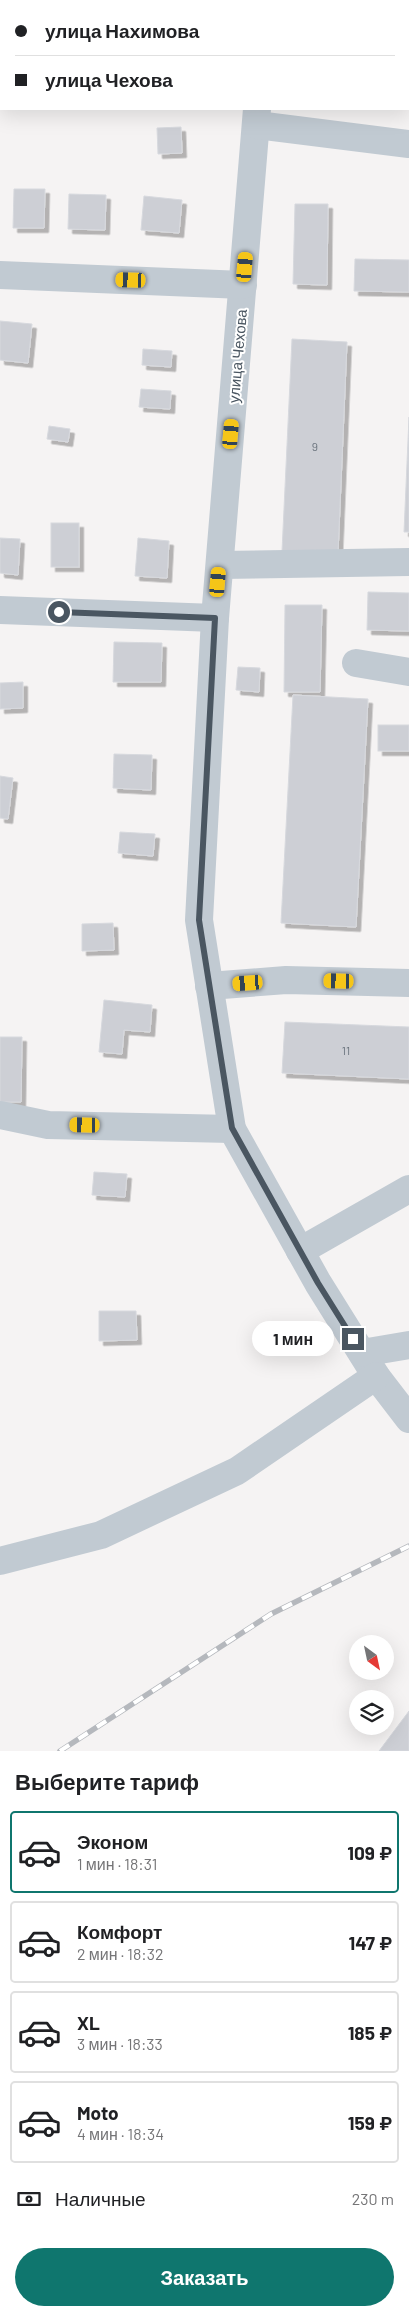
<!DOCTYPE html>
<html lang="ru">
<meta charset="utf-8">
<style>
body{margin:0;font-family:Barlow,sans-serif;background:#f6f6f6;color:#202124;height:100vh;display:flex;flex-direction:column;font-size:19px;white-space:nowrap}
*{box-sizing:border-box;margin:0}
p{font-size:16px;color:#757577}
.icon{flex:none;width:28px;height:28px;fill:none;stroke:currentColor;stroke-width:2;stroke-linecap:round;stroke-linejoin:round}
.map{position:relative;height:1751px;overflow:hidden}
.sheet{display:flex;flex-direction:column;background:#fff;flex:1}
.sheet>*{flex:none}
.banner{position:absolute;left:0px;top:0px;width:410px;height:110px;box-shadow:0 5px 20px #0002;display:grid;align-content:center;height:110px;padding:0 15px;background:#fff}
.needle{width:32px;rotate:147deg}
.controls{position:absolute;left:349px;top:1635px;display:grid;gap:10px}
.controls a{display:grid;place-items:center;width:45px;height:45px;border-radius:50%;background:#fff;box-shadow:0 5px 20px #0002;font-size:25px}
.end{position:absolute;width:22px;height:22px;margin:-11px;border:6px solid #4a5661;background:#fff;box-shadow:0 0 0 2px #fff}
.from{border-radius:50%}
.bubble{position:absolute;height:35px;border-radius:18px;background:#fff;box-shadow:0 5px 20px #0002;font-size:16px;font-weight:700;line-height:35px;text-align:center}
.car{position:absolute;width:15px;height:30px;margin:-15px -8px;border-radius:6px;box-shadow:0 0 4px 1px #0007;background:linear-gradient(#f5c518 24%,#345 0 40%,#f5c518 0 76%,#345 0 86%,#f5c518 0)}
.banner b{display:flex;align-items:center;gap:18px;height:48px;font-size:19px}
.banner b+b{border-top:1px solid #e0e0e0}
.banner i{width:12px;height:12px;background:#202124}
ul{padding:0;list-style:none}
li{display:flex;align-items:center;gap:15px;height:82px;margin:0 10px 8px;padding:0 5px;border:2px solid #e0e0e0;border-radius:5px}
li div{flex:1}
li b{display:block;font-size:19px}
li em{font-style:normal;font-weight:700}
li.selected{border-color:#0f766e}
li>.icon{width:45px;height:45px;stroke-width:1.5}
h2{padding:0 15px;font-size:22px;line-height:60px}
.pay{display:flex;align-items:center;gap:12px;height:55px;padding:0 15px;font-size:19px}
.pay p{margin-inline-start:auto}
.primary-button{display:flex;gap:10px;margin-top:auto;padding:10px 15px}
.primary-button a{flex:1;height:58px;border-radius:30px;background:#0f766e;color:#fff;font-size:20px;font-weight:700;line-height:58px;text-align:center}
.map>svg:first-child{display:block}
.building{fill:#cdcfd5;stroke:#d7d9de;filter:url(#shadow)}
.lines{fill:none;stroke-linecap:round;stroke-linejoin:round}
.minor{stroke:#c1cad2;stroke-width:28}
.rail-casing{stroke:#b5b8bd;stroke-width:5.5}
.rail{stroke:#fff;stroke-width:4;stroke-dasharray:11;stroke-linecap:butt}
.route{stroke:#4a5661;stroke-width:6}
.labels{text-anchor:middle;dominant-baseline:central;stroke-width:4;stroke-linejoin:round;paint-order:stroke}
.number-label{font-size:12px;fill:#6b747e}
.street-label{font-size:15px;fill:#4a5661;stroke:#fff}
</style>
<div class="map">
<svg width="409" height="1751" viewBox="0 0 409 1751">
<defs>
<filter id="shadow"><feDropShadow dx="4.5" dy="4.5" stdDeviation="0" flood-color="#0004"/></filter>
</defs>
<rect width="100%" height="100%" fill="#f5f3f3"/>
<g class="building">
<path d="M 181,127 L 182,153 L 158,154 L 157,128 Z"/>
<path d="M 14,189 L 45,189 L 44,228 L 13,228 Z"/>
<path d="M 69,194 L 106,195 L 105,230 L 68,229 Z"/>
<path d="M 144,196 L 182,200 L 179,233 L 141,230 Z"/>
<path d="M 295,204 L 328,204 L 327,285 L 293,284 Z"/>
<path d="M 355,259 L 409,260 L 409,292 L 354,291 Z"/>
<path d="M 0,321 L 32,324 L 28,363 L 0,360 Z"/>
<path d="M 292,339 L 347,342 L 338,553 L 282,551 Z"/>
<path d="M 143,349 L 172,351 L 171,367 L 142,365 Z"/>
<path d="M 141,389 L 171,391 L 170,409 L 139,407 Z"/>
<path d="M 409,417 L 409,532 L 404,532 Z"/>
<path d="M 49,426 L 70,429 L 68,442 L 47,439 Z"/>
<rect x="51" y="523" width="28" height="44"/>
<path d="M 0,538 L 20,539 L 18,575 L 0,573 Z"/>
<path d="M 138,538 L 169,541 L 167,578 L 135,576 Z"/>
<path d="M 368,592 L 409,593 L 409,631 L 367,630 Z"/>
<path d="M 285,605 L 322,605 L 320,692 L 284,692 Z"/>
<path d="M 114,642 L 162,643 L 161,682 L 113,682 Z"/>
<path d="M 238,667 L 260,668 L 259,692 L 236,690 Z"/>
<path d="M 23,682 L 23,708 L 0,709 L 0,683 Z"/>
<path d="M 293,695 L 368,699 L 356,927 L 281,923 Z"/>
<rect x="378" y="725" width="31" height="26"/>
<path d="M 114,754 L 152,755 L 151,790 L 113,788 Z"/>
<path d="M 0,776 L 13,778 L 8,819 L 0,818 Z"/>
<path d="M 120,832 L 155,834 L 153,856 L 118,853 Z"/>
<path d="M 113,923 L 114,950 L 82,951 L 82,924 Z"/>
<path d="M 104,1000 L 152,1005 L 150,1032 L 124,1030 L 122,1054 L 99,1052 Z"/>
<path d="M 285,1022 L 409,1027 L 409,1079 L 282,1073 Z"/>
<path d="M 0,1037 L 22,1037 L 21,1102 L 0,1102 Z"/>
<path d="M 94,1172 L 127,1174 L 125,1197 L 92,1195 Z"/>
<path d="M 99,1311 L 136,1311 L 137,1340 L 99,1341 Z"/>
<path d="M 409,1711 L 409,1751 L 379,1751 Z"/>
</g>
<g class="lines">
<g class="minor">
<path d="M 260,1 L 260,0"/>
<path d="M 257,109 L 215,618 L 199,920 L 232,1129 L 318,1283 L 376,1376 L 409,1419"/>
<path d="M 257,125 L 409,144"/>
<path d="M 0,275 L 243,285"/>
<path d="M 220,565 L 409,562"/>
<path d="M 0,610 L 215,618"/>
<path d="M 356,663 L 409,672"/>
<path d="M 209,986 L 286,980 L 409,983"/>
<path d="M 0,1115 L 48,1125 L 232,1129"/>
<path d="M 300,1251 L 409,1189"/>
<path d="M 362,1353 L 409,1345"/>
<path d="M 0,1561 L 101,1535 L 237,1471 L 376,1376"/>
</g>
<defs>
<path id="rail" d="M 60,1751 L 271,1614 L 409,1546"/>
</defs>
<use href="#rail" class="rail-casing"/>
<use href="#rail" class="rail"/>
</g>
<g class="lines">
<path class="route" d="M 59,612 L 215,618 L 199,920 L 232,1128 L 318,1283 L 353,1339"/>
</g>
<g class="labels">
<g class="number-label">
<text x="315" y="446">9</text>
<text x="346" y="1050">11</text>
</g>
<g class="street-label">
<text transform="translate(237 356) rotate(-85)">улица Чехова</text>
</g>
</g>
</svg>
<div class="controls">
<a><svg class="needle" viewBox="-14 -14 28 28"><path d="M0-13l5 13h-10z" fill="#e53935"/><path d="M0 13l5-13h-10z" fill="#757577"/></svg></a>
<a><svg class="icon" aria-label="layers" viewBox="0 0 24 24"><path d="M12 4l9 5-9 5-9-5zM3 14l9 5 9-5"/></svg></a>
</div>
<i class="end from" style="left:59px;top:612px"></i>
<i class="end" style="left:353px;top:1339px"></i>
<div class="bubble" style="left:252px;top:1321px;width:82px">1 мин</div>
<i class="car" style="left:245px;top:267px;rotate:5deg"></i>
<i class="car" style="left:131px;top:280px;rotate:272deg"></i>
<i class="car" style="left:231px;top:434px;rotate:5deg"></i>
<i class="car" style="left:218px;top:582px;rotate:5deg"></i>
<i class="car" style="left:339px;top:981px;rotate:271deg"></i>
<i class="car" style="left:248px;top:983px;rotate:266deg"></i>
<i class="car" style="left:85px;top:1125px;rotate:271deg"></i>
<div class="banner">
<b><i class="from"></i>улица Нахимова</b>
<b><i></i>улица Чехова</b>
</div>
</div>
<section class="sheet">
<h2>Выберите тариф</h2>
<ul>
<li class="selected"><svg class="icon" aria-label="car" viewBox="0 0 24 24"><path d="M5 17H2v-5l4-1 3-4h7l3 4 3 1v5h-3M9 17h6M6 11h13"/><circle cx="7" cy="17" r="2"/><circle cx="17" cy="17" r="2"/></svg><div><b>Эконом</b><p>1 мин · 18:31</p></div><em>109 ₽</em></li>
<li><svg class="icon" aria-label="car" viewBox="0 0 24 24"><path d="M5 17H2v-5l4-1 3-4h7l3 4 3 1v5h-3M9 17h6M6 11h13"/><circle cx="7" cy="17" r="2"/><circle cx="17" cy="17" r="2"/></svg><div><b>Комфорт</b><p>2 мин · 18:32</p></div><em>147 ₽</em></li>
<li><svg class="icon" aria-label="car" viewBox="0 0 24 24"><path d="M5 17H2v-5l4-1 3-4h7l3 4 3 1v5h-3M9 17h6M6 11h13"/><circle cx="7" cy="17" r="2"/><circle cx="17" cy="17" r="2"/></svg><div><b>XL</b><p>3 мин · 18:33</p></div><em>185 ₽</em></li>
<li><svg class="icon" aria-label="car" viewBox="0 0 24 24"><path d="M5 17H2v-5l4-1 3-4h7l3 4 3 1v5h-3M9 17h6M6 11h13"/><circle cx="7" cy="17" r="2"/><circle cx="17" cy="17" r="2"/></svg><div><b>Moto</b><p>4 мин · 18:34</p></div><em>159 ₽</em></li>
</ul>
<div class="pay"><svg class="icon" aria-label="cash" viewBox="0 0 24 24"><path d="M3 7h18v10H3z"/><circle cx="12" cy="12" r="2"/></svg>Наличные<p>230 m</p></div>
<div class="primary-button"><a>Заказать</a></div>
</section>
